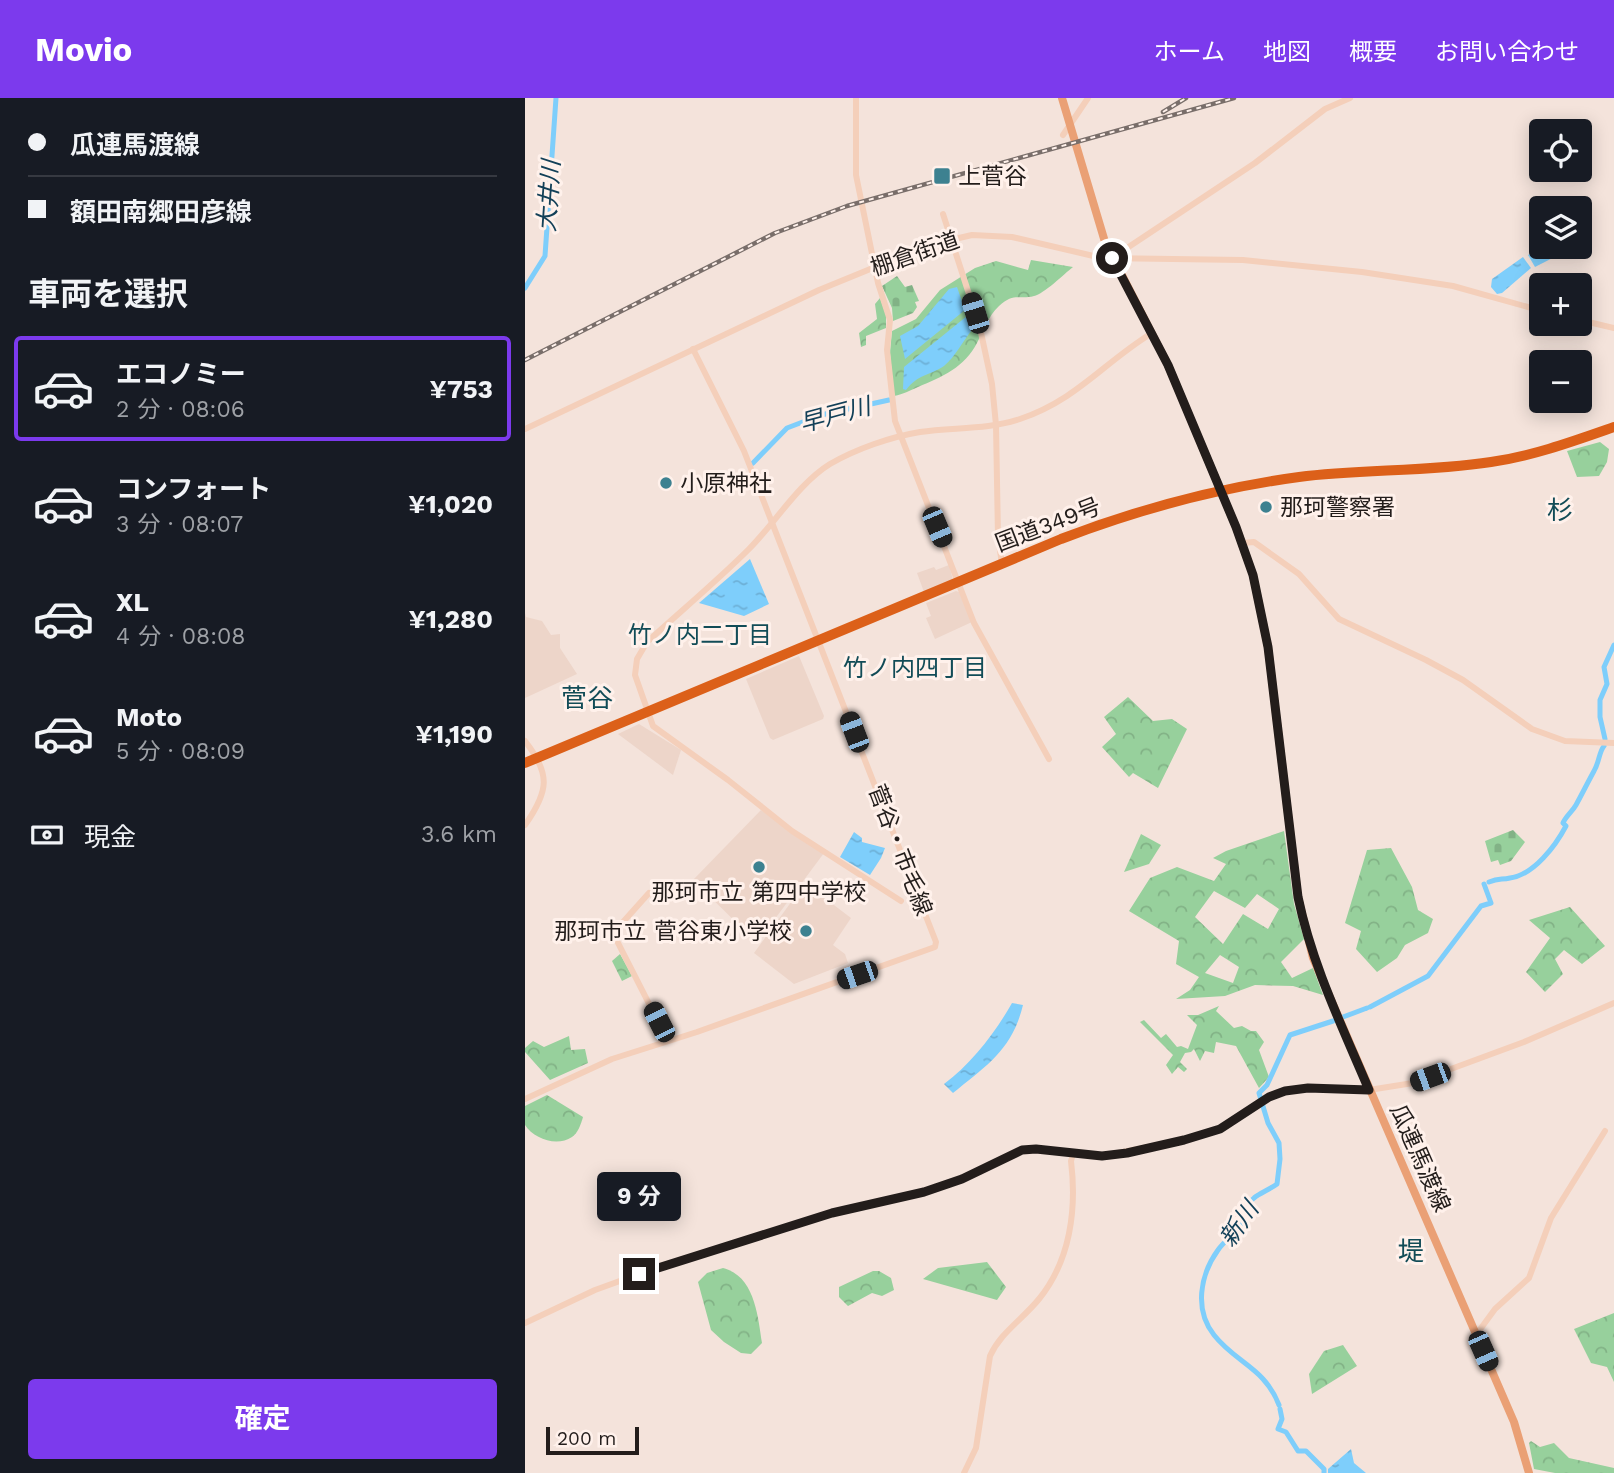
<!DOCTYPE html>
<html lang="ja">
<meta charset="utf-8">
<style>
body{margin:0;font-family:"Work Sans","Noto Sans JP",sans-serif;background:#242831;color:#f1f3f6;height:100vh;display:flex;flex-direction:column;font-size:26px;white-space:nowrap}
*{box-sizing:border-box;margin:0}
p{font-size:23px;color:#9ea1a6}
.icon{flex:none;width:38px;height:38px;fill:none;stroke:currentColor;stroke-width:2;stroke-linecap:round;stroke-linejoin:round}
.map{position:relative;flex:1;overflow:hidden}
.drawer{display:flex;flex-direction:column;background:#171b24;width:525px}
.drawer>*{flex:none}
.banner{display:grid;align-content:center;height:154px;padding:0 28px;background:#171b24}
.tools{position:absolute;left:1004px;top:21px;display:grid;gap:14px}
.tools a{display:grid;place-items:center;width:63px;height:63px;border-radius:7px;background:#171b24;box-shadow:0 4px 18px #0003;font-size:35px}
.scale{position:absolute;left:21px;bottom:18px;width:93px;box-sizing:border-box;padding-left:7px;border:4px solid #231d1b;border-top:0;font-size:19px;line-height:24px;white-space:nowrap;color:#231d1b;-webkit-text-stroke:5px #fff1eb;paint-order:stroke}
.end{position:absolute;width:32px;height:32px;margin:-16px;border:9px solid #231d1b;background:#fff;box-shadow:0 0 0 4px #fff}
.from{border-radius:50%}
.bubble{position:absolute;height:49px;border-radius:7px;background:#171b24;box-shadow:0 4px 18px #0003;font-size:23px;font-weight:700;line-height:49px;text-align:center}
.car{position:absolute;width:21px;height:42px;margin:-21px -10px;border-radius:9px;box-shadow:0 0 5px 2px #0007;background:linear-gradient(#222 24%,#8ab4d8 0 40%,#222 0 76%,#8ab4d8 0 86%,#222 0)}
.banner b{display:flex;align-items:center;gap:24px;height:66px;font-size:26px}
.banner b+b{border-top:2px solid #363941}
.banner i{width:18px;height:18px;background:#f1f3f6}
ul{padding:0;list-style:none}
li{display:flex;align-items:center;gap:21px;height:105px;margin:0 14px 10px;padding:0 14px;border:4px solid transparent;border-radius:7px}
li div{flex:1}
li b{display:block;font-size:26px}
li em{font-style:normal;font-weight:700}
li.current{border-color:#7c3aed}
li>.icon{width:63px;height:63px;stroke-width:1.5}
h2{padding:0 28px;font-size:32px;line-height:84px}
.pay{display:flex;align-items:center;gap:18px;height:77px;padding:0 28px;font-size:26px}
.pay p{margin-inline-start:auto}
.action{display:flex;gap:14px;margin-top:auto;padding:14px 28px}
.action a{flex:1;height:80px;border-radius:7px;background:#7c3aed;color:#fff;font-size:28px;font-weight:700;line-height:80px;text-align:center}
header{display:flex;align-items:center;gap:42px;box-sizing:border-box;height:98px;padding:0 35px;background:#7c3aed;color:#fff}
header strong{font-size:33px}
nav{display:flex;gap:38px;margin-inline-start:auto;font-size:24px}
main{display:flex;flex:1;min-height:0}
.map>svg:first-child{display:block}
.built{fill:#edd5c9}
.forest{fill:url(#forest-crowns);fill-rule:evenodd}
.cemetery{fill:url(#cemetery-stones)}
.water{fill:url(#water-ripples)}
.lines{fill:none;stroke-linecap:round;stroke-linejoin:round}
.river{stroke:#7ecefb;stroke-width:5}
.secondary{stroke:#f4cfba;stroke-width:6}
.primary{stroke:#eaa075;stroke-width:8}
.highway{stroke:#dc6019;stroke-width:10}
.rail-casing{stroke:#796e6a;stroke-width:4.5}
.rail{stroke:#fff1eb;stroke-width:2;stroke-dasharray:5;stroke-linecap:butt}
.route{stroke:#231d1b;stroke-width:9}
.poi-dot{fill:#3d8190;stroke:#fff1eb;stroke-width:2.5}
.labels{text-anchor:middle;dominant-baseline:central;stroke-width:6;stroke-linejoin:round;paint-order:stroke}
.poi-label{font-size:23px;fill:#231d1b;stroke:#fff1eb;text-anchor:start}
.street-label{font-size:23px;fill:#231d1b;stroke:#fff1eb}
.water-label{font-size:24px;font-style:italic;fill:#134058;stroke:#fff1eb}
.neighbourhood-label{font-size:24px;fill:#124c57;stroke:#fff1eb}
.quarter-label{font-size:26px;fill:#124c57;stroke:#fff1eb}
</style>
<header>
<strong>Movio</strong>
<nav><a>ホーム</a><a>地図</a><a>概要</a><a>お問い合わせ</a></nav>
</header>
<main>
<section class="drawer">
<div class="banner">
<b><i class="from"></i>瓜連馬渡線</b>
<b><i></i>額田南郷田彦線</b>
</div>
<h2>車両を選択</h2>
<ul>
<li class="current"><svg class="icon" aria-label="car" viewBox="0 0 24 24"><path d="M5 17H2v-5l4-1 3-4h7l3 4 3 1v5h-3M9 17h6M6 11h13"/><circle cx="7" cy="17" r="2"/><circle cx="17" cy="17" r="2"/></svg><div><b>エコノミー</b><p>2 分 · 08:06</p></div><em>¥753</em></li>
<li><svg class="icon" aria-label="car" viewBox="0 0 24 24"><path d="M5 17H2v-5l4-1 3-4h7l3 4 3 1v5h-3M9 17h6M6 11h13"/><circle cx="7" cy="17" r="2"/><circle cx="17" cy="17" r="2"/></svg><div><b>コンフォート</b><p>3 分 · 08:07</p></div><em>¥1,020</em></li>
<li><svg class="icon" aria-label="car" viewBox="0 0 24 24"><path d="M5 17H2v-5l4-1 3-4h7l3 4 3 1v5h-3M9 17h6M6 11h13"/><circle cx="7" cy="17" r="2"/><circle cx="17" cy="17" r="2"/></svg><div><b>XL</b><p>4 分 · 08:08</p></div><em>¥1,280</em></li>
<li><svg class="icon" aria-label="car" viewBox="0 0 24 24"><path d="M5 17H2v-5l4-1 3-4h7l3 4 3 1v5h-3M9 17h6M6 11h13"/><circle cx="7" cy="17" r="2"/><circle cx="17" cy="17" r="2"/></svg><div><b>Moto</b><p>5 分 · 08:09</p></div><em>¥1,190</em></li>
</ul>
<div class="pay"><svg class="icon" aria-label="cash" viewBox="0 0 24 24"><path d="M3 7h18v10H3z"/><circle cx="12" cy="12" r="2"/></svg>現金<p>3.6 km</p></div>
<div class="action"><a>確定</a></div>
</section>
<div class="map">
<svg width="1089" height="1375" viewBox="0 0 1089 1375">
<defs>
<pattern id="forest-crowns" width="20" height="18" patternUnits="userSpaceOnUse" patternTransform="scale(1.75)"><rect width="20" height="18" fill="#97d09c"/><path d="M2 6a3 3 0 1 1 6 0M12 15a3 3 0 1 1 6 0" fill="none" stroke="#82b286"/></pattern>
<pattern id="cemetery-stones" width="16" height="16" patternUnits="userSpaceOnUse" patternTransform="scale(1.75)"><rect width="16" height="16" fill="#97d09c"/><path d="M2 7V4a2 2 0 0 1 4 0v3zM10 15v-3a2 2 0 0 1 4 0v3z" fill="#82b286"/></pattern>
<pattern id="water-ripples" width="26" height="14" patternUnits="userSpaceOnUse" patternTransform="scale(1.75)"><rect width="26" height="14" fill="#7ecefb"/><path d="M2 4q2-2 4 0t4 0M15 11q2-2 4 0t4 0" fill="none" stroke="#6db0d7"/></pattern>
</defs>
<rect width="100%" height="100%" fill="#f4e3db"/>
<g class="built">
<path d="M 424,467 L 428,482 L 399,494 L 392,475 L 409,469 L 411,472 Z"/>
<path d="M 431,493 L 434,494 L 447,524 L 410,541 L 401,520 L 406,518 L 401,505 Z"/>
<path d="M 0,515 L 1,519 L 17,523 L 26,537 L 35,536 L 35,550 L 52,576 L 0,600 Z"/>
<path d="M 274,558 L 299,618 L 298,621 L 248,642 L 245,640 L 221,581 Z"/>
<path d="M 114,626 L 156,652 L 148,677 L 93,636 Z"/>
<path d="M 236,712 L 299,755 L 232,845 L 168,782 Z"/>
<path d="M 280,785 L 326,820 L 308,847 L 320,856 L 323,865 L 269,886 L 229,855 Z"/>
</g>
<g class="forest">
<path d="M 506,162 L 548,169 C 539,176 519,196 509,198 C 495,202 489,194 474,208 C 463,218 459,232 452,245 C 440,269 417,279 393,289 C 384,293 379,296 369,298 L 365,255 L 367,233 L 391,221 L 415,192 L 450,170 L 471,163 L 503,172 Z"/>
<path d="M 355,200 L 361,217 L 361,230 L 341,238 L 341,247 L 336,249 L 334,235 L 352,221 L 350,206 Z"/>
<path d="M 1075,344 L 1084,351 L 1082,364 L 1074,378 L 1052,379 L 1042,353 Z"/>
<path d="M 603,599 L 628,623 L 647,621 L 662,631 L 633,690 L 608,675 L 604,679 L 577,649 L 591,636 L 579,619 Z"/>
<path d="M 759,733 L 769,806 L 779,841 L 756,864 L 767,880 L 788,870 L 798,897 L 768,888 L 730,887 L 700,898 L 651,901 L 665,892 L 674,879 L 651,866 L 654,843 L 604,813 L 625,780 L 652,769 L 689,783 L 701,766 L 688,760 L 701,753 ZM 689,793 L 720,810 L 732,796 L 754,811 L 743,831 L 718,816 L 698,846 L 670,819 ZM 695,857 L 714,869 L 708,885 L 680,875 Z"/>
<path d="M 616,736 L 636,747 L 624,766 L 599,774 Z"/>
<path d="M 866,750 L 887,789 L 893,812 L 908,821 L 903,835 L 880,847 L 872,860 L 852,874 L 831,851 L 836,833 L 820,825 L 842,752 Z"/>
<path d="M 1045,809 L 1080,848 L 1057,866 L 1039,852 L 1030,861 L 1038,876 L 1020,894 L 1001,874 L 1025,840 L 1004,822 Z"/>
<path d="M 95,856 L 107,878 L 97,883 L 87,863 Z"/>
<path d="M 694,908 L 691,913 L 709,930 L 717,928 L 726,933 L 731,933 L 739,944 L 734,952 L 744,979 L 734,990 L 711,948 L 691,944 L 689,955 L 680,953 L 675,963 L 669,951 L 666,954 L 660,955 L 655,964 L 662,971 L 659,974 L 653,969 L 647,976 L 641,967 L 648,957 L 615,924 L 619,922 L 636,940 L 641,936 L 652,949 L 656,948 L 663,951 L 672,927 L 662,917 L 673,917 Z"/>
<path d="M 44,938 L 46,952 L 60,951 L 63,965 L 25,982 L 0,954 L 0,950 L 8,943 L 19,949 Z"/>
<path d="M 22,997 L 58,1019 C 56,1026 53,1035 47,1039 C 32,1049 9,1041 0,1027 L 0,1008 Z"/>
<path d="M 462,1164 L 481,1189 L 472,1202 L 398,1181 L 413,1170 Z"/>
<path d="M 198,1170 C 230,1178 233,1219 237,1245 L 226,1256 L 216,1255 L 199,1244 L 186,1232 L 173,1184 L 182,1175 Z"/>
<path d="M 348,1173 L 354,1173 L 366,1180 L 369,1192 L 357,1198 L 347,1195 L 323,1208 L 314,1199 L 314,1189 Z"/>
<path d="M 1089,1215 L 1089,1284 L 1082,1269 L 1066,1265 L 1049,1231 Z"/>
<path d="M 818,1247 L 832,1268 L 787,1296 L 784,1276 L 799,1253 Z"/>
<path d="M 1006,1343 L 1015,1349 L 1029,1345 L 1044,1360 L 1089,1370 L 1089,1375 L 1030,1375 L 1009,1371 L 1004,1345 Z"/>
</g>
<g class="cemetery">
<path d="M 372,178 L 380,189 L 387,187 L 394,203 L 390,204 L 392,209 L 388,215 L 368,223 L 367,210 L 357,188 Z"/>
<path d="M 988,732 L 1000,744 L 986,763 L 975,767 L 973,762 L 966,764 L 960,743 Z"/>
</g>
<g class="water">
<path d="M 1018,149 L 1049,149 L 1010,169 L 1003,157 Z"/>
<path d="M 998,159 L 1006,170 L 977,195 L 972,196 L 966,189 L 967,181 Z"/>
<path d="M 432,189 L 440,212 L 380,261 L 375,238 L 393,228 L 424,191 Z"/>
<path d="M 442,218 L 447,232 C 438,243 430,259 419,268 C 404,278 393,276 381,292 L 378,291 L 379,269 Z"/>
<path d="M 225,461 L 244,506 L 219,518 L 174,505 Z"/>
<path d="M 329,734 L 337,740 L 337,744 L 360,750 L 356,760 L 345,777 L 315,759 Z"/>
<path d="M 487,905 L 498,907 C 487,952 462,967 428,995 L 419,986 C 447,965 470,935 487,905 Z"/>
<path d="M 826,1351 L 829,1365 L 841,1375 L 803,1375 L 803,1371 Z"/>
</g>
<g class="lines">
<g class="river">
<path d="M 0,190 L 20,158 L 31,0"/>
<path d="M 228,365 L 262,330 L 296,317 L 364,302"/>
<path d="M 1080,641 L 1075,619 L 1075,602 L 1082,586 L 1079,569 L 1089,547"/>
<path d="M 964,784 C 974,780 976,782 985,780 C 1009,777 1031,747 1041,728 L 1038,725 C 1041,718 1047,714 1051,707 C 1057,696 1063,684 1069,673 C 1074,665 1074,654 1079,648"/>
<path d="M 845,909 L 903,878 L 956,808 L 966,805 L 959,786"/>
<path d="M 818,919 L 842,910"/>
<path d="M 754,1307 C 740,1270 711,1265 689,1237 C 669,1212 675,1177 693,1152 C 699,1143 709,1137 715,1128 C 721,1120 720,1106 729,1100 C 735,1095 744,1092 752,1086 L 755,1061 L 754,1045 L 743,1025 L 734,995 L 742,987 L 765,937 L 808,923"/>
<path d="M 755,1311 L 757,1321 L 753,1331 L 761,1334 L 773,1353 L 781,1353 L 799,1371 L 799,1375"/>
</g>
<g class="secondary">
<path d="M 331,0 L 331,77 L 353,185 L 365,222 L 362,252 L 370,323 L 449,525 L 524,661"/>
<path d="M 538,37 L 563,0"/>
<path d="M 418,116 L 455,230 L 467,286 L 471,327 L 473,439 L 477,466"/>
<path d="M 587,160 L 730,65 L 800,11 L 825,0"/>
<path d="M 1055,222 L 1089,230"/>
<path d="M 0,331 L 294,192 L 404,147 L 447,137 L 487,139 L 577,160 L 718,162 L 837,174 L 928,188 L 1017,213"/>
<path d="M 717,445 L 729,444 L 774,476 L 814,521 L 901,562 L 938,582 L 1007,631 L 1040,643 L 1089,645"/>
<path d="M 0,643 C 26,676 24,693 0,727"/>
<path d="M 124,795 L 90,833 L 89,837 L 143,943"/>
<path d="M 376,803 L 267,733 L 203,682 L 128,628 L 110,577 L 112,561 L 122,544 C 156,513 192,483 224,451 C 250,425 274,385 305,366 C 331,351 365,339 395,334 C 428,329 462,332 495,321 C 553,301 578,265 627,235"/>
<path d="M 0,1001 L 87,961 L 172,934 L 410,849 L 411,844 L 219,353 L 168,251"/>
<path d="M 0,1225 L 70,1192 L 139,1167 L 307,1115 L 399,1094 L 437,1081 L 497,1052 L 511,1051 L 577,1058 L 659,1042 L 695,1031 L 744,999 L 760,993 L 783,990 L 844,992 L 888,985 L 999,944 L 1089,905"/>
<path d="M 951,1237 L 970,1211 L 1004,1180 L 1026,1120 L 1080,1033"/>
<path d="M 439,1375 L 451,1350 L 465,1258 C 476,1234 497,1222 514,1201 C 545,1163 552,1112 546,1063 L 548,1056"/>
</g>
<path class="primary" d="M 537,0 L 580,144 L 643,267 L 711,429 L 728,477 L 743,549 L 773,799 L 788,860 L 989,1324 L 1004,1375"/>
<path class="highway" d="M 0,665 L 536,441 C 614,411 692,390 774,379 C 837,371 902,374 966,364 C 1008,358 1049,343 1089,329"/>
<defs>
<g id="rail">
<path d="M 638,14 L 661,0"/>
<path d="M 0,262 L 250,135 L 322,108 L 709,0"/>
</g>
</defs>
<use href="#rail" class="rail-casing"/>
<use href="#rail" class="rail"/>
</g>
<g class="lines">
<path class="route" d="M 114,1176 L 307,1115 L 399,1094 L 437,1081 L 497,1052 L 511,1051 L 577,1058 L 602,1055 L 659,1042 L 695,1031 L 744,999 L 760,993 L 783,990 L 844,992 C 817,928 787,867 773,799 L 743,549 L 728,477 L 711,429 L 643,267 L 587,160"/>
</g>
<g class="poi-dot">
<rect x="408" y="69" width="18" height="18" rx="3.5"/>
<circle cx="141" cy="385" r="7"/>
<circle cx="741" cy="409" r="7"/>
<circle cx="234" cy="769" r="7"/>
<circle cx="281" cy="833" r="7"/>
</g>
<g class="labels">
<g class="poi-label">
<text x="433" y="78">上菅谷</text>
<text x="155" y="385">小原神社</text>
<text x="755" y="409">那珂警察署</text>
<text x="234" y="794" text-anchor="middle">那珂市立 第四中学校</text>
<text x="267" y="833" text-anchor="end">那珂市立 菅谷東小学校</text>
</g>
<g class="street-label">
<text transform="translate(390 156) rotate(-19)">棚倉街道</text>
<text transform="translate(523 427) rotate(-21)">国道349号</text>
<text transform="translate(375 752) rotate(69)">菅谷・市毛線</text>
<text transform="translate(895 1060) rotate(66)">瓜連馬渡線</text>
</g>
<g class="water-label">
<text transform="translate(24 98) rotate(-86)">大井川</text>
<text transform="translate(310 317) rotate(-15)">早戸川</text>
<text transform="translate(714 1126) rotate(-55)">新川</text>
</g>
<g class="neighbourhood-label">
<text x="175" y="537">竹ノ内二丁目</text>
<text x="390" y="570">竹ノ内四丁目</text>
</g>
<g class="quarter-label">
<text x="1035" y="412">杉</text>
<text x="62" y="600">菅谷</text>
<text x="886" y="1153">堤</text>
</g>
</g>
</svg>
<div class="tools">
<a><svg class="icon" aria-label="locate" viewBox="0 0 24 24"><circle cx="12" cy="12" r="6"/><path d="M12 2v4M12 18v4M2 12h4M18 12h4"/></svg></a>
<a><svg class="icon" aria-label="layers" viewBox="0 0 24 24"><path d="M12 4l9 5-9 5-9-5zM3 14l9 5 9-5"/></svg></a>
<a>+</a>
<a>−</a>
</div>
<div class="scale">200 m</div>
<i class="end from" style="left:587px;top:160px"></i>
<i class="end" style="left:114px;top:1176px"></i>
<div class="bubble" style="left:72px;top:1074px;width:84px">9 分</div>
<i class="car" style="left:450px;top:215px;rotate:343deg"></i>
<i class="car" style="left:412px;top:429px;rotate:157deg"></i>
<i class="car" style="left:329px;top:634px;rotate:339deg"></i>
<i class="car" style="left:332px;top:877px;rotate:251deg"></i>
<i class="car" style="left:134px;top:924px;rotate:333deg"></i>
<i class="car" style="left:905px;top:979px;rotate:250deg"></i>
<i class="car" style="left:958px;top:1253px;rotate:156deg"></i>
</div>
</main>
